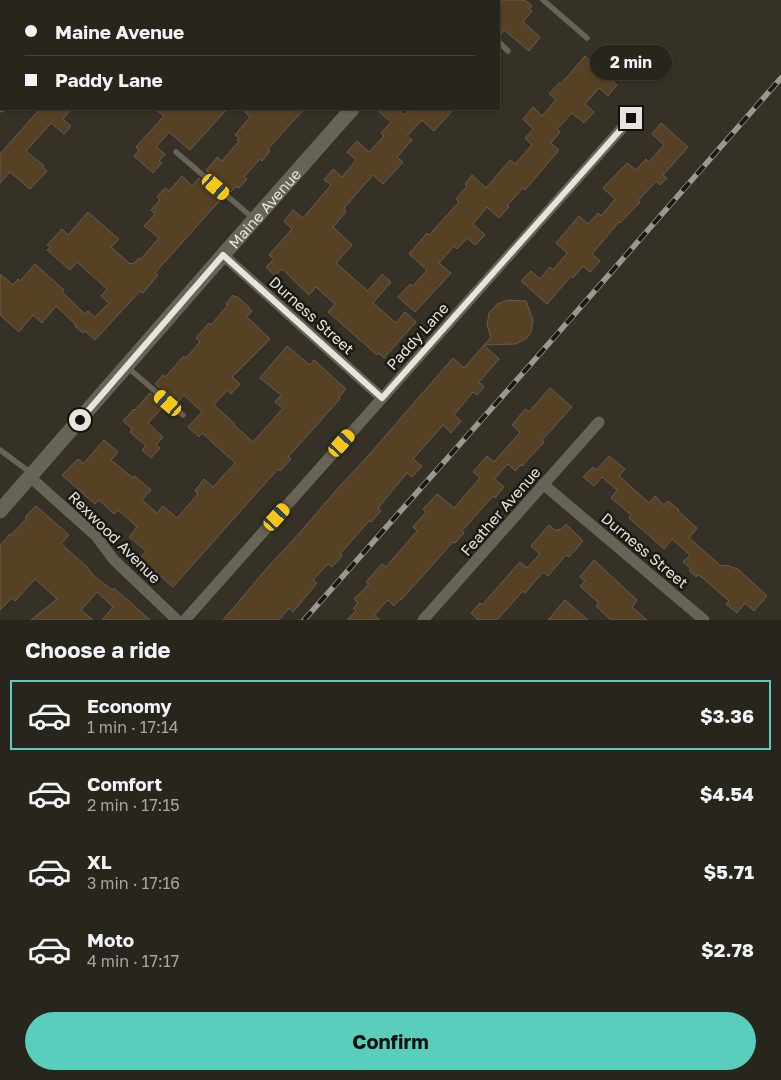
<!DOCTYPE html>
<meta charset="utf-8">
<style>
body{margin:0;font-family:"Golos Text",sans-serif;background:#302d25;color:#f1f3f6;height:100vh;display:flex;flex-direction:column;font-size:19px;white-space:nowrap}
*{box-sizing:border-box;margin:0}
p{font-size:16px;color:#a5a5a3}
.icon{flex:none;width:28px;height:28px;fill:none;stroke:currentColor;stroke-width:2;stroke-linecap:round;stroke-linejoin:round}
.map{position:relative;height:620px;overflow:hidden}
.side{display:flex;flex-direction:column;background:#28251c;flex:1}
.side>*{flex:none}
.top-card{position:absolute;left:0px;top:0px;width:500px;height:110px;box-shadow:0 1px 4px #0004,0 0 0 1px #44423b;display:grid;align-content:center;height:110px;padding:0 25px;background:#28251c}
.end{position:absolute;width:22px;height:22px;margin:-11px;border:6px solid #e7e4dd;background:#111;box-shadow:0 0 0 2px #111}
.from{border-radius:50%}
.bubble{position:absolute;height:35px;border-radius:18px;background:#28251c;box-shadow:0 1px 4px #0004,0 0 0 1px #44423b;font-size:16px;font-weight:700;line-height:35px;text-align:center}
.car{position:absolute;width:15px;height:30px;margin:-15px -8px;border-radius:6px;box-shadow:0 0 4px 1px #0007;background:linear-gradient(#f5c518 24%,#345 0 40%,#f5c518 0 76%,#345 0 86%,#f5c518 0)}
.top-card b{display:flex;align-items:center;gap:18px;height:48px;font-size:19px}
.top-card b+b{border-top:1px solid #44423b}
.top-card i{width:12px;height:12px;background:#f1f3f6}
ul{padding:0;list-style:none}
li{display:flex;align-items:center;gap:15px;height:70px;margin:0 10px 8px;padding:0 15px;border:2px solid transparent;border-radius:0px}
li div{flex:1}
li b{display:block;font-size:19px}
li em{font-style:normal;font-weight:700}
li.on{border-color:#5acebd}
li>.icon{width:45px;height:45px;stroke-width:1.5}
h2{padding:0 25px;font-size:22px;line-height:60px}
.cta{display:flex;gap:10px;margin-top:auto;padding:10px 25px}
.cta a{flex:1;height:58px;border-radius:30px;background:#5acebd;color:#111;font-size:20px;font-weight:700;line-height:58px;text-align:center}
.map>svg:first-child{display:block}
.building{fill:#574125;stroke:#665d53}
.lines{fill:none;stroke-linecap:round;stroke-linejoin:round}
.lane{stroke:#686357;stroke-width:5.5}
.street{stroke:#686357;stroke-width:11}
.secondary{stroke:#686357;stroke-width:15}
.rail-casing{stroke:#9b988f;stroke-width:5.5}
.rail{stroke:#1b1914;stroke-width:4;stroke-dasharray:11;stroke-linecap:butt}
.route{stroke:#e7e4dd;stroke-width:6}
.labels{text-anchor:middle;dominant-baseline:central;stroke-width:5;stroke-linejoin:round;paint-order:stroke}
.street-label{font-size:15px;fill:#e7e4dd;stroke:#1b1914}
</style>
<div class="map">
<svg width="781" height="620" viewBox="0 0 781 620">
<rect width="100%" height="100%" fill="#353126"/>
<g class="building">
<path d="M 499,0 L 525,0 L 532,6 L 529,9 L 532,11 L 523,22 L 540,37 L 529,51 L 504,30 L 499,36 Z"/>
<path d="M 585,56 L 617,85 L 608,96 L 599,88 L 585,104 L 594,112 L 584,123 L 572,113 L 557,129 L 560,132 L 551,143 L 559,150 L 525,190 L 523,188 L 507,206 L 509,207 L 499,218 L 487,207 L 473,224 L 485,235 L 475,245 L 467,238 L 457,249 L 454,246 L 439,263 L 451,273 L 415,312 L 398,297 L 410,284 L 413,286 L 427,270 L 409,254 L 427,233 L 429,235 L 459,202 L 456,199 L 467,186 L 465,184 L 472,175 L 486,188 L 510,160 L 515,164 L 532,145 L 525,138 L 533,129 L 523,119 L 533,107 L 542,116 L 556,100 L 549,94 L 559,83 L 561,84 Z"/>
<path d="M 40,109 L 71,109 L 63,119 L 71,126 L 64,134 L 51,123 L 26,151 L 44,166 L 42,167 L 47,171 L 30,189 L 10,172 L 0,183 L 0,154 Z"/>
<path d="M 155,109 L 227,109 L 190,150 L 169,132 L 156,147 L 165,154 L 159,161 L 162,163 L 153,173 L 134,156 L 139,150 L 136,147 L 164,116 Z"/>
<path d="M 242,109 L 304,109 L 268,149 L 270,151 L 262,161 L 260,159 L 244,177 L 247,179 L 239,188 L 236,186 L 231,192 L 206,171 L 217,157 L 222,161 L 239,141 L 237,140 L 239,138 L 235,135 L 250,117 Z"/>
<path d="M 376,109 L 397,109 L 405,115 L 410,109 L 409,109 L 454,109 L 434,131 L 422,120 L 407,136 L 412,140 L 397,157 L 403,162 L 383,184 L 373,175 L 344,208 L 346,212 L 333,227 L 352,245 L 336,263 L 368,291 L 382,274 L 391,282 L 373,303 L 396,323 L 405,312 L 416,322 L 384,358 L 378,353 L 377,355 L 328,312 L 335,304 L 316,287 L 309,295 L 282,269 L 275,276 L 266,267 L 274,259 L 269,255 L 292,229 L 284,221 L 293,210 L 303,218 L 331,185 L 324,180 L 333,169 L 342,177 L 356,160 L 347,152 L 357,141 L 369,152 L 384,136 L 381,133 L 391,122 Z"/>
<path d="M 661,123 L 688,147 L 663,175 L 667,178 L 660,185 L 656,181 L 638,201 L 640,202 L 620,223 L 619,222 L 592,254 L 600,261 L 590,272 L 583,266 L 573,278 L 571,276 L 547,304 L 521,281 L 531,271 L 540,279 L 550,267 L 553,270 L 567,253 L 556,243 L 579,216 L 588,224 L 598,213 L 601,216 L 615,199 L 603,188 L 627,163 L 636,170 L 646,159 L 649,162 L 664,145 L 652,134 Z"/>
<path d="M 182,176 L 192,186 L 199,178 L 222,198 L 155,273 L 158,275 L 143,293 L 140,291 L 95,340 L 85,331 L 83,333 L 75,326 L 76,325 L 56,306 L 42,323 L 33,315 L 19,332 L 0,315 L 0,274 L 13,285 L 18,279 L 20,281 L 35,264 L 64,290 L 62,292 L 85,314 L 88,311 L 95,317 L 109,303 L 101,296 L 107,289 L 77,262 L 70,270 L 47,250 L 50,247 L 47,245 L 62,229 L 68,235 L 88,212 L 119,239 L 111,247 L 130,264 L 131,263 L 133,264 L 139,258 L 140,260 L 159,238 L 144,226 L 155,214 L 151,210 L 160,200 L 157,197 L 165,188 L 169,191 Z"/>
<path d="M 233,295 L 235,297 L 236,296 L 249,307 L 248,308 L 252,311 L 247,317 L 270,339 L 232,377 L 240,384 L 231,394 L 227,390 L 214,405 L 235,424 L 234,425 L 253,442 L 283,408 L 275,402 L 281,395 L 260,378 L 287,346 L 310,365 L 314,360 L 346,389 L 339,397 L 340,398 L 339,400 L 288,457 L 291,459 L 280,471 L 278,469 L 173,587 L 140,558 L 146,551 L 129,537 L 137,527 L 118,510 L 114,514 L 99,500 L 95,504 L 62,475 L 77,460 L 77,461 L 79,459 L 83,464 L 104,440 L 118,452 L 111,460 L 133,478 L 135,476 L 151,490 L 142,500 L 157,513 L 163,506 L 177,518 L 198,494 L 195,491 L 204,479 L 213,487 L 235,463 L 202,433 L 199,437 L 188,427 L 202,412 L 184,395 L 177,403 L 155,384 L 163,375 L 165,377 L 184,356 L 186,358 L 200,342 L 196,338 L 209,323 L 211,325 L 228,305 L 226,304 Z"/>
<path d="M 508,300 L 526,301 L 533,320 L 531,332 L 527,338 L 516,344 L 484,345 L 491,337 L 487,325 L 489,313 L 497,304 Z"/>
<path d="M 484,345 L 499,359 L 479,382 L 484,387 L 477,395 L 473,392 L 454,415 L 461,421 L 451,433 L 443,425 L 413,459 L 422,466 L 412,477 L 407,473 L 378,508 L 381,511 L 371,522 L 369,521 L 340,554 L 342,556 L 332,567 L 328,564 L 313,580 L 317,583 L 293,612 L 289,608 L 279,620 L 223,620 L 268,567 L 295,538 L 340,486 L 368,456 L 453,358 L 464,368 Z"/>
<path d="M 550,388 L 572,407 L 542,440 L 544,442 L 522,466 L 521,465 L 515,471 L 508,464 L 494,479 L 504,487 L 495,498 L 493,496 L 462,531 L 464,533 L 455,543 L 453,542 L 401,600 L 400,599 L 394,606 L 388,600 L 374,615 L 380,620 L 347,620 L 356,611 L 353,608 L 358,603 L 354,599 L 369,584 L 366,582 L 382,564 L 386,567 L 417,531 L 413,527 L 426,512 L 423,509 L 437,494 L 454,508 L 480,478 L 473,472 L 487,456 L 494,462 L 520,432 L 512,425 L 525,409 L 529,412 Z"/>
<path d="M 150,393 L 165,405 L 148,423 L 163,437 L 156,445 L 160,448 L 151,458 L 142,450 L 146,446 L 130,432 L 132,429 L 123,421 L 134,409 L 135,410 Z"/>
<path d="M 609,456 L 625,469 L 619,476 L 649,503 L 655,496 L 664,505 L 668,501 L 679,510 L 678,511 L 697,528 L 689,538 L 721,566 L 725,565 L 738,569 L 767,596 L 754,611 L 745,603 L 737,613 L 726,604 L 729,601 L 704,579 L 698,575 L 696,577 L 689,570 L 691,568 L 683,562 L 690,555 L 672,539 L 664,549 L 629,518 L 631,515 L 611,498 L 617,490 L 602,477 L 594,486 L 583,477 L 593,467 L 596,470 Z"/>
<path d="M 36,506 L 69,535 L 61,544 L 86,566 L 93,575 L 112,590 L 114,588 L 150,620 L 102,620 L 113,607 L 97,592 L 81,610 L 93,620 L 31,620 L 57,599 L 35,579 L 15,601 L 12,598 L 0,610 L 0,545 L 10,534 L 11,535 L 27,518 L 25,517 Z"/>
<path d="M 566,524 L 583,541 L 569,557 L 566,555 L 548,576 L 543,572 L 525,593 L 523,591 L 497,620 L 478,620 L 471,613 L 480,603 L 482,605 L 520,562 L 527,568 L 540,554 L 531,546 L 549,525 L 556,531 L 558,529 L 560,530 Z"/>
<path d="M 594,560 L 637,600 L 632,607 L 647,620 L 611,620 L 596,606 L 599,603 L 580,586 L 585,581 L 580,577 Z"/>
<path d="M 565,600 L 588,620 L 548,620 Z"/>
</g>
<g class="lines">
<g class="lane">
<path d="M 417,0 L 419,1"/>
<path d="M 543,0 L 587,38"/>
<path d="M 499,42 L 508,51"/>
<path d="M 176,152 L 254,219"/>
<path d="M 126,366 L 183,415"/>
<path d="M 0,450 L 31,473"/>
</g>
<g class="street">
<path d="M 0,33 L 1,34"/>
<path d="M 223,255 L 382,398"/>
<path d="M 30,477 L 96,536 L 114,560 L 177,620"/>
<path d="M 543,484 L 704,620"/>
<path d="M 185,620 L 631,118"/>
<path d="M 423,620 L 599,422"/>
</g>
<g class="secondary">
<path d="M 60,1 L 61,0"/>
<path d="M 90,1 L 91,0"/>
<path d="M 447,1 L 448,0"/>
<path d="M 0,69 L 1,68"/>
<path d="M 0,105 L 1,103"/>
<path id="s1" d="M 0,511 L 223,255 L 352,109"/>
</g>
<defs>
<path id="rail" d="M 304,620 L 530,365 L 781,78"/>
</defs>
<use href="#rail" class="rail-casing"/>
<use href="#rail" class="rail"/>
</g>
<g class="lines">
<path class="route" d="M 80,420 L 223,255 L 382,398 L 631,118"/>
</g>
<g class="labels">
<g class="street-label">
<text stroke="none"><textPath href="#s1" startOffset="402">Maine Avenue</textPath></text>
<text transform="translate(312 315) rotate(42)">Durness Street</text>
<text transform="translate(417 336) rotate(-48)">Paddy Lane</text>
<text transform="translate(500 511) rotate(-49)">Feather Avenue</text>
<text transform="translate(115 537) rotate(45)">Rexwood Avenue</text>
<text transform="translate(645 550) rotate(40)">Durness Street</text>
</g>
</g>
</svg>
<i class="end from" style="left:80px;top:420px"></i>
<i class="end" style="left:631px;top:118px"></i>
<div class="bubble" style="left:590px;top:45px;width:82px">2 min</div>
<i class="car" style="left:216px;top:187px;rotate:131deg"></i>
<i class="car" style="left:168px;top:403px;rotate:311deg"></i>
<i class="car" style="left:342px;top:443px;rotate:42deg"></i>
<i class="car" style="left:277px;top:517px;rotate:42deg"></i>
<div class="top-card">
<b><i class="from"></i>Maine Avenue</b>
<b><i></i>Paddy Lane</b>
</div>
</div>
<section class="side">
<h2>Choose a ride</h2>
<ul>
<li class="on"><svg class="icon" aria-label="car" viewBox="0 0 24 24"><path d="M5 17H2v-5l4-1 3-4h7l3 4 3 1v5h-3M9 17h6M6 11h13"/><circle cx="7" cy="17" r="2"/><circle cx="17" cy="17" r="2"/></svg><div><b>Economy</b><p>1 min · 17:14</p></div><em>$3.36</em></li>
<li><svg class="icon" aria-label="car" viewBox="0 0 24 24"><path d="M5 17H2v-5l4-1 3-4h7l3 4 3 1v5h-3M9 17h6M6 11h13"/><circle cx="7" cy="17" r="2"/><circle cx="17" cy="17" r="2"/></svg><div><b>Comfort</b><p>2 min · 17:15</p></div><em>$4.54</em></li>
<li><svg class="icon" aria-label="car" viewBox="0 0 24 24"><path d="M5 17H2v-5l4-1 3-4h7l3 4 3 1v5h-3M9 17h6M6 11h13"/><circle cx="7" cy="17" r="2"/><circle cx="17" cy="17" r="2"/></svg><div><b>XL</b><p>3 min · 17:16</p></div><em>$5.71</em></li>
<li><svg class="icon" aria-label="car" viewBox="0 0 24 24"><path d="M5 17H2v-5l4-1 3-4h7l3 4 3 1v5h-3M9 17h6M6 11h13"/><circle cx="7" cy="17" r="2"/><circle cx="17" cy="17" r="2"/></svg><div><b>Moto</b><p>4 min · 17:17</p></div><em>$2.78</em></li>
</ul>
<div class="cta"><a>Confirm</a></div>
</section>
